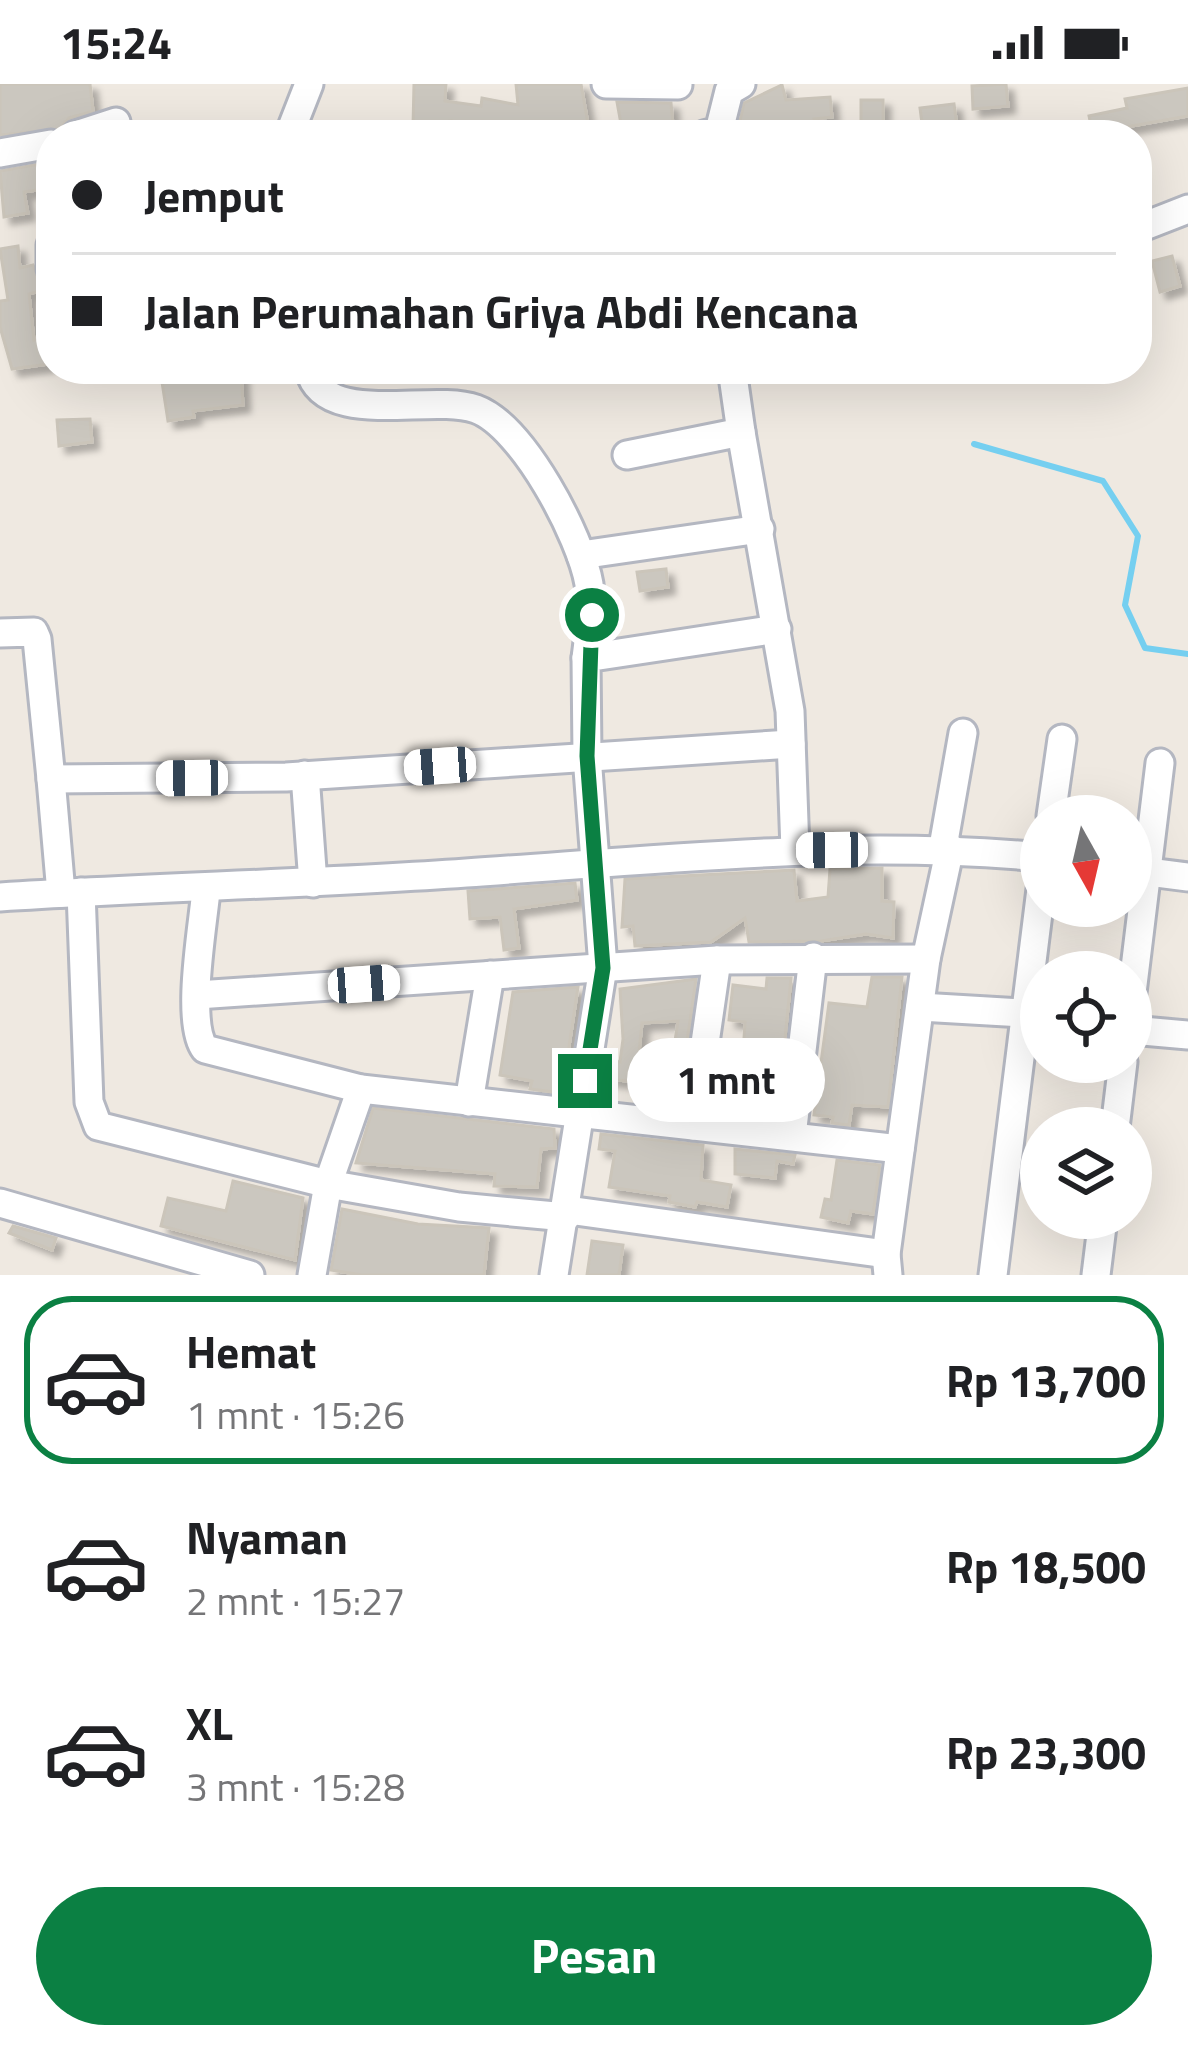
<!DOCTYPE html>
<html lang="id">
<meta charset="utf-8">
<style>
body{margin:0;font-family:"Titillium Web",sans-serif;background:#f2f2f2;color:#202124;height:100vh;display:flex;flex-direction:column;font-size:45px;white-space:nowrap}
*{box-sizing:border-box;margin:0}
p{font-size:39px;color:#757577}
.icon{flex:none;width:66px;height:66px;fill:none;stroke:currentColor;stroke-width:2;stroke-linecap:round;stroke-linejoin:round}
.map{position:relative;height:1191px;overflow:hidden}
.panel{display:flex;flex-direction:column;background:#fff;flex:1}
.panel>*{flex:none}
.guide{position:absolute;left:36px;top:36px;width:1116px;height:264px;border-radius:48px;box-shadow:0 12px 48px #0002;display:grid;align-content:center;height:264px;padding:0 36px;background:#fff}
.needle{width:78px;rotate:172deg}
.tools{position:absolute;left:1020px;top:711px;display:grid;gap:24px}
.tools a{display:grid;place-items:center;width:132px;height:132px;border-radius:50%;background:#fff;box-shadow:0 12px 48px #0002;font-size:60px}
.end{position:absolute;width:54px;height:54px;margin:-27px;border:15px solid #0b8043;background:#fff;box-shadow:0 0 0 6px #fff}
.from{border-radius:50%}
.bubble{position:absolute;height:84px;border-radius:42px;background:#fff;box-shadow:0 12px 48px #0002;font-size:39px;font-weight:700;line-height:84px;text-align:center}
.car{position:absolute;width:36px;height:72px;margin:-36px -18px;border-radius:15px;box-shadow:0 0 9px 3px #0007;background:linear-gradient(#fff 24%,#345 0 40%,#fff 0 76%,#345 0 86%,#fff 0)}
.guide b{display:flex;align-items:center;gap:42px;height:114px;font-size:45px}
.guide b+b{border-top:3px solid #e0e0e0}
.guide i{width:30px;height:30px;background:#202124}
ul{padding:21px 0 0;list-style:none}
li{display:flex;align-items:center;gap:36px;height:168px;margin:0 24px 18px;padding:0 12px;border:6px solid transparent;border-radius:48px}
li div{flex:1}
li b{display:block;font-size:45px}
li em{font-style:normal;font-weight:700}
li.on{border-color:#0b8043}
li>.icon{width:108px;height:108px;stroke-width:1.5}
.action{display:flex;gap:24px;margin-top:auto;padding:24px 36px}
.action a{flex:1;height:138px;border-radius:72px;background:#0b8043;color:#fff;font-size:48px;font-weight:700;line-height:138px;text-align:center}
.status{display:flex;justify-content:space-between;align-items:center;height:84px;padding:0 60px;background:#fff;direction:ltr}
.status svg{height:33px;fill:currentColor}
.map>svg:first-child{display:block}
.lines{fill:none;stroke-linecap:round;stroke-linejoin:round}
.stream{stroke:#75cff0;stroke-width:6}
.building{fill:#cbc7bf;stroke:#cbc5ba;stroke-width:3;filter:url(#shadow)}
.minor-casing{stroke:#b4b7c1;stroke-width:33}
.minor{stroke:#fff;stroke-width:27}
.route{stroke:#0b8043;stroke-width:15}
</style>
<div class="status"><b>15:24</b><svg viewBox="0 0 49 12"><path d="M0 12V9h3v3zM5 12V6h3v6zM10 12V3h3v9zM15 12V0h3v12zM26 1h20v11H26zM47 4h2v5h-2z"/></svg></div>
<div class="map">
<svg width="1188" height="1191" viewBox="0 0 1188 1191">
<defs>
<filter id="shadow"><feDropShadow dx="7" dy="7" stdDeviation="3" flood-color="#0004"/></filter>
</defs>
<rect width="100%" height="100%" fill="#efe9e1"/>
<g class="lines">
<path class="stream" d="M 974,360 L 1103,397 L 1138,452 L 1125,521 L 1145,564 L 1188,570"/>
</g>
<g class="building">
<path d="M 0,0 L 90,0 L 93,27 L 69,34 L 60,45 L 0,51 Z"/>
<path d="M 414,0 L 446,0 L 445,17 L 481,22 L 482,14 L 518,21 L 516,0 L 581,0 L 590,51 L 554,51 L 553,46 L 451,51 L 451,37 L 413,42 Z"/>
<path d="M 1006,0 L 1008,22 L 973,25 L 972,2 Z"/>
<path d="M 782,1 L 786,16 L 830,13 L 832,33 L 814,35 L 815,51 L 738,46 L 744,19 Z"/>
<path d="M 1188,4 L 1188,32 L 1115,45 L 1116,51 L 1093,51 L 1089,32 L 1127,24 L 1125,15 Z"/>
<rect x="861" y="16" width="22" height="34"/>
<path d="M 617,18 L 671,19 L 674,51 L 623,51 Z"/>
<path d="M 954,20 L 957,42 L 923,47 L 920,24 Z"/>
<path d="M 51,78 L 51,104 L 24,108 L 28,129 L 4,133 L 0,87 Z"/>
<path d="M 18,162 L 20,184 L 33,181 L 42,201 L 43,206 L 29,210 L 34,256 L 44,252 L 49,280 L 12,285 L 0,243 L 0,217 L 8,216 L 0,165 Z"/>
<path d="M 1172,172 L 1180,202 L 1160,208 L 1152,177 Z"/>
<path d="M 160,285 L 241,287 L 243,321 L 193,327 L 194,333 L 168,337 Z"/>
<path d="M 90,335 L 92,358 L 59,362 L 57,336 Z"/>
<path d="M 666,485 L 668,503 L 640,507 L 637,488 Z"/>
<path d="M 882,784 L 882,817 L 894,818 L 893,854 L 866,850 L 821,857 L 749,858 L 745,834 L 711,858 L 635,862 L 633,842 L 622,843 L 625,795 L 794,786 L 797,817 L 828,813 L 830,785 Z"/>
<path d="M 575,799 L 577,816 L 514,825 L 519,864 L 504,866 L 500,833 L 470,835 L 468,807 Z"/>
<path d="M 872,893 L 902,893 L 888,1023 L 852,1021 L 849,1041 L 832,1039 L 833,1033 L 814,1031 L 829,919 L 867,923 Z"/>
<path d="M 767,894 L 791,894 L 781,994 L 770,993 L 767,1032 L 741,1029 L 743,1001 L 752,1002 L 755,972 L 743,971 L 745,938 L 729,936 L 733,901 L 766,905 Z"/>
<path d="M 696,895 L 685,972 L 673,970 L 678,937 L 642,939 L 636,998 L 608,995 L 611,977 L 620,978 L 623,955 L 620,905 Z"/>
<path d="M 578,903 L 562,1009 L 530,1005 L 532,997 L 500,991 L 513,908 Z"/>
<path d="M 643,986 L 680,991 L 678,1022 L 638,1018 Z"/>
<path d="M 373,1024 L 554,1045 L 555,1064 L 541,1065 L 537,1103 L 494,1102 L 495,1090 L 356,1079 Z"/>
<path d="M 601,1050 L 703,1061 L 701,1096 L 731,1101 L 727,1123 L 697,1118 L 695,1123 L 669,1118 L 670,1112 L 609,1103 L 615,1067 L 599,1065 Z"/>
<path d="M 735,1065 L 795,1071 L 793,1080 L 777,1077 L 775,1094 L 735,1090 Z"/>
<path d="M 837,1076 L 880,1081 L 873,1130 L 851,1127 L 848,1139 L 821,1133 L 825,1115 L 831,1116 Z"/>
<path d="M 233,1097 L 303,1114 L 295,1176 L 161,1142 L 168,1114 L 226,1127 Z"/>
<path d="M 342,1125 L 418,1140 L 489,1144 L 484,1191 L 362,1191 L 331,1186 Z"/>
<path d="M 13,1142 L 56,1154 L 52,1166 L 9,1149 Z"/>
<path d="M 592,1157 L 623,1161 L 619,1191 L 587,1191 Z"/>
</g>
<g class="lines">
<defs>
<g id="minor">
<path d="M 606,0 L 678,1"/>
<path d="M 76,51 L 116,38 L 116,51"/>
<path d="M 289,51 L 309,0"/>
<path d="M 704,51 L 719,47 L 729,7 L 741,0"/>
<path d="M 0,69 L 51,60"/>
<path d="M 1137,145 L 1188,125"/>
<path d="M 51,161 L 51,185"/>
<path d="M 309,285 C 324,345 429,309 476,325 C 523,342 581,453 589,500 C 593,526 589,549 586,574"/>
<path d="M 732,285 L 741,348"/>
<path d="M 627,371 L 741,348 L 790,627 L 795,766"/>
<path d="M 581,471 L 760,445"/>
<path d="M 0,549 L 34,548 L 37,555 L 51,695 L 286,693 L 791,660"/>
<path d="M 305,691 L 313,799"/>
<path d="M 51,695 L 61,809"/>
<path d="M 1051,732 L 1062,655"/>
<path d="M 943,763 L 963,649"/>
<path d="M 1133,786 L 1188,793"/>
<path d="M 206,806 C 203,841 185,939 205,965 L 361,1005 L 900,1065"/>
<path d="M 81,808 L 89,1018 L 98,1042 L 328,1100 L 459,1123 L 566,1133"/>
<path d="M 0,813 C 155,803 311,800 466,789 C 658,776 849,755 1041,773"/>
<path d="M 197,911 L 717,876 L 926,875"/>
<path d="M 1131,917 L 1160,679"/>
<path d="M 920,923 L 1041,930"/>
<path d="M 1131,946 L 1188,951"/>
<path d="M 469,1018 L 490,891"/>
<path d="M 693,1042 L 717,876"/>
<path d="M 1115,1044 L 1123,978"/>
<path d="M 792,1052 L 813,873"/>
<path d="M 0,1119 L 250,1191"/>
<path d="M 568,1126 L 886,1170"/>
<path d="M 312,1191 L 328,1100 L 361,1005"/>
<path d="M 554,1191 L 603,883 L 587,672 L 586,574 L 777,545"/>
<path d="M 888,1191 L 886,1170 L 926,875 L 950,764"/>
<path d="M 993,1191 L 1041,805"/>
<path d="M 1096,1191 L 1103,1134"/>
</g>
</defs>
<use href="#minor" class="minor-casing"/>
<use href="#minor" class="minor"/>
</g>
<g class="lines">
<path class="route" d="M 585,997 L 603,884 L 587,672 L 592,531"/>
</g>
</svg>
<div class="tools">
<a><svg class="needle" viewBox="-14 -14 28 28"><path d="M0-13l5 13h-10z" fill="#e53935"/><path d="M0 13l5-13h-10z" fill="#757577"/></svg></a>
<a><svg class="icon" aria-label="locate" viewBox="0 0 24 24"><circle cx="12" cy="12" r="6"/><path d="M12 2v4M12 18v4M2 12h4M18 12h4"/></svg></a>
<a><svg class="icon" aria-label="layers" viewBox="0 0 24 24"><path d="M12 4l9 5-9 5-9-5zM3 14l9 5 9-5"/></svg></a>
</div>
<i class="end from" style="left:592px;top:531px"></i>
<i class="end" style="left:585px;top:997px"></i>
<div class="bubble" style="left:627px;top:954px;width:198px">1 mnt</div>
<i class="car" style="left:440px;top:682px;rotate:266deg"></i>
<i class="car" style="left:192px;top:694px;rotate:269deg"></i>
<i class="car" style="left:832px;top:766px;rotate:269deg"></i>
<i class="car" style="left:364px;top:900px;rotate:86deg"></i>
<div class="guide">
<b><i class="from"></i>Jemput</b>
<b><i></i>Jalan Perumahan Griya Abdi Kencana</b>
</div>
</div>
<section class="panel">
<ul>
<li class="on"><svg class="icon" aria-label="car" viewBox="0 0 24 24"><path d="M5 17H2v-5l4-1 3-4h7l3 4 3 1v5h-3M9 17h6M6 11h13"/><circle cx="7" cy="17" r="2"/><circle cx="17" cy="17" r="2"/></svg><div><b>Hemat</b><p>1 mnt · 15:26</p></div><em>Rp 13,700</em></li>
<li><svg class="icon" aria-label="car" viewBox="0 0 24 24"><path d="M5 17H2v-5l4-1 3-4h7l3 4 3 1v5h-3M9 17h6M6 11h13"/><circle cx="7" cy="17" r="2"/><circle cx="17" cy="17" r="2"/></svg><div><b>Nyaman</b><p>2 mnt · 15:27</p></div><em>Rp 18,500</em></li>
<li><svg class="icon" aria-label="car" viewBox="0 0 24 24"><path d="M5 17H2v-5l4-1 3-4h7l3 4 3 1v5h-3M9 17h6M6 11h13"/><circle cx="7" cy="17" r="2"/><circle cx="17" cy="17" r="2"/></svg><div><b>XL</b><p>3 mnt · 15:28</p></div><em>Rp 23,300</em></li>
</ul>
<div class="action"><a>Pesan</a></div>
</section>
